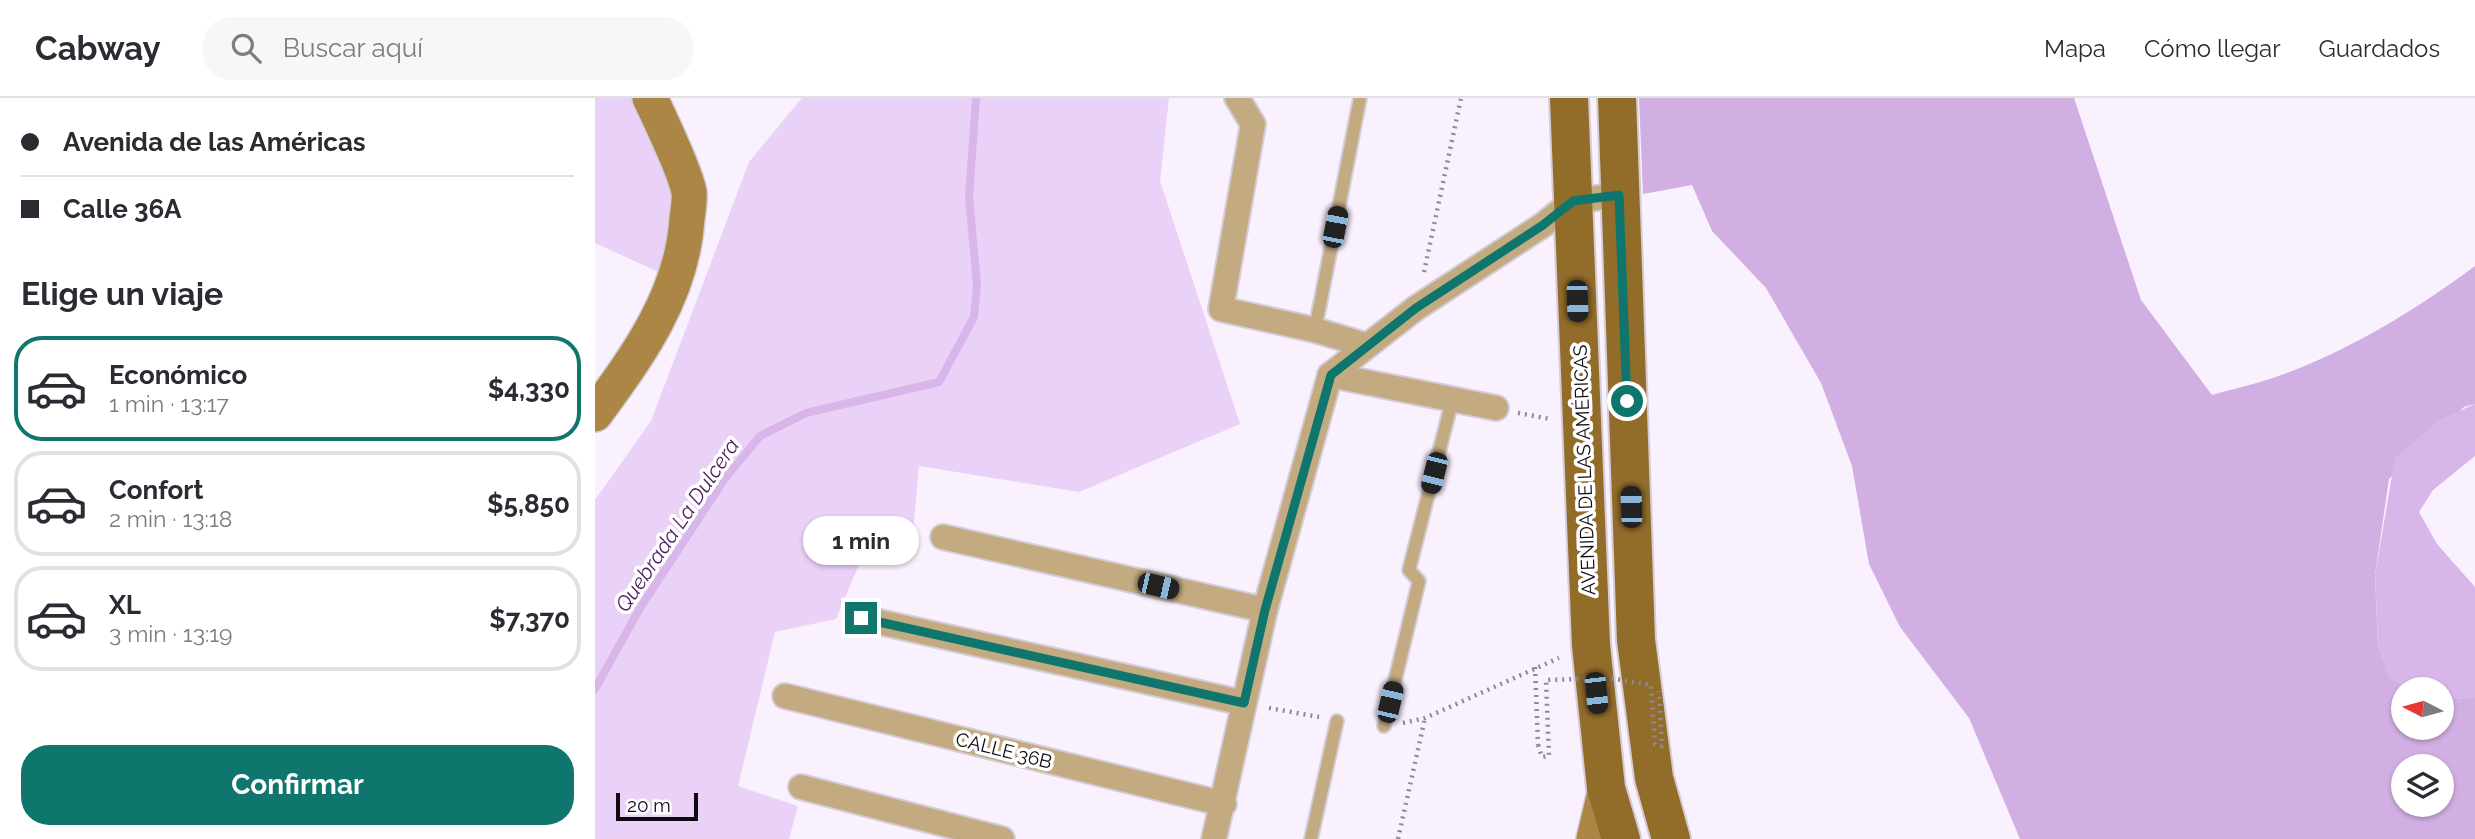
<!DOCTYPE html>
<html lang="es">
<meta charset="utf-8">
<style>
body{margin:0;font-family:Raleway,sans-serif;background:#f7f7f7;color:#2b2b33;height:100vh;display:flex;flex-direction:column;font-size:26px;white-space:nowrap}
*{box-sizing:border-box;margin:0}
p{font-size:23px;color:#7c7c81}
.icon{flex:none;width:38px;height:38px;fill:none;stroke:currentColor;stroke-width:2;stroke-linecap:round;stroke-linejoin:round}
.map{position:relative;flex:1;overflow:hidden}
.details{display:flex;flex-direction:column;background:#fff;width:595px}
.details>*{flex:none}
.guide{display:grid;align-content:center;height:154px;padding:0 21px;background:#fff}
.needle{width:46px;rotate:276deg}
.buttons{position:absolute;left:1796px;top:579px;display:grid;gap:14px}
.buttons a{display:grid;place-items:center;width:63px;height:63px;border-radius:50%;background:#fff;box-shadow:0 2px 5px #0004;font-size:35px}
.scale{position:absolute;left:21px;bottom:18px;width:82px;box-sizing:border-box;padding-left:7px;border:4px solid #0f0912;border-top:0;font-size:19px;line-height:24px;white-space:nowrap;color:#0f0912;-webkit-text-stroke:5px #fff;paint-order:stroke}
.end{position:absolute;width:32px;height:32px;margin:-16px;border:9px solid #0f766e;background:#fff;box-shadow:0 0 0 4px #fff}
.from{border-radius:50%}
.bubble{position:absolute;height:49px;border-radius:24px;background:#fff;box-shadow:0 2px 5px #0004;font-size:23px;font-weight:700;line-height:49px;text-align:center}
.car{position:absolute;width:21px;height:42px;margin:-21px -10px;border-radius:9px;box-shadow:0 0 5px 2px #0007;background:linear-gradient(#222 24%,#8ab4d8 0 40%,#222 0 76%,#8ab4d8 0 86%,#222 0)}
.guide b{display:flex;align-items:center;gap:24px;height:66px;font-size:26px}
.guide b+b{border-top:2px solid #e1e1e2}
.guide i{width:18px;height:18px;background:#2b2b33}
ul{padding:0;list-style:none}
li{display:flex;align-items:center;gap:21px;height:105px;margin:0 14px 10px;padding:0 7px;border:4px solid #e1e1e2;border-radius:28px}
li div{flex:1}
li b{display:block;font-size:26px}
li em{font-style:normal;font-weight:700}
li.active{border-color:#0f766e}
li>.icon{width:63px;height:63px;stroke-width:1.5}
h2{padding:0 21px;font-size:32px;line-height:84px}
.button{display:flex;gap:14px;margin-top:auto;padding:14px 21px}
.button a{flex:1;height:80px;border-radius:28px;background:#0f766e;color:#fff;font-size:28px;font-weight:700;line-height:80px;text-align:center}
header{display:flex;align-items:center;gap:42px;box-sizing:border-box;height:98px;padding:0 35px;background:#fff;border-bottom:2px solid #e1e1e2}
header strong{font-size:33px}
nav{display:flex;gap:38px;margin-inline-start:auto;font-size:24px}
.search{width:490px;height:63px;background:#f7f7f7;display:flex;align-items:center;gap:18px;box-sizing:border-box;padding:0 24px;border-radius:28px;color:#7c7c81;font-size:26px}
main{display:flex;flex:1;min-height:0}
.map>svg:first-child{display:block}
.green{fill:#ead1f7}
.forest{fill:#d2afe3;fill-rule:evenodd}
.water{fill:#d9b6ea}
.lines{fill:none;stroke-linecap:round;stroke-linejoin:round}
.stream{stroke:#d9b6ea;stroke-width:8}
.lane-casing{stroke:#d4ccd7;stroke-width:16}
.street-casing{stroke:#d4ccd7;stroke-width:28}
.secondary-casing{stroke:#d4ccd7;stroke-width:38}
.primary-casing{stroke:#d4ccd7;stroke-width:42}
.path{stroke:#908993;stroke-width:4.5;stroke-dasharray:2 5;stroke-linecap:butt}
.lane{stroke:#c4aa81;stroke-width:12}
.street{stroke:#c4aa81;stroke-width:24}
.secondary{stroke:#ab8644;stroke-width:35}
.primary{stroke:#926d2a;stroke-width:38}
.path-bridge{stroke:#908993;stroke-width:4.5;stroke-dasharray:2 5;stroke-linecap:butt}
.route{stroke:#0f766e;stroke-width:9}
.labels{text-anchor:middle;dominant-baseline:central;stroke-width:7;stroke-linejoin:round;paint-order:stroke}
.street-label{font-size:19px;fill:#0f0912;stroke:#fff}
.water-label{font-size:21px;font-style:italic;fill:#4a1f5c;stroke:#fff}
</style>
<header>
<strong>Cabway</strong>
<div class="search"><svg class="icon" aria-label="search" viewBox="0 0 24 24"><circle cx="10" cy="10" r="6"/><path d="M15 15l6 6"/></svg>Buscar aquí</div>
<nav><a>Mapa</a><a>Cómo llegar</a><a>Guardados</a></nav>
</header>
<main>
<section class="details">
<div class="guide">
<b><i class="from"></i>Avenida de las Américas</b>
<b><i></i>Calle 36A</b>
</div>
<h2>Elige un viaje</h2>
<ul>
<li class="active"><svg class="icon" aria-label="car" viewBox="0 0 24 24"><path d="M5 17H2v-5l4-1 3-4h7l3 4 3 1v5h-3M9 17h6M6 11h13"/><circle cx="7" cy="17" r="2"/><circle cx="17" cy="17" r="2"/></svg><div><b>Económico</b><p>1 min · 13:17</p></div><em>$4,330</em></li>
<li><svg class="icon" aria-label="car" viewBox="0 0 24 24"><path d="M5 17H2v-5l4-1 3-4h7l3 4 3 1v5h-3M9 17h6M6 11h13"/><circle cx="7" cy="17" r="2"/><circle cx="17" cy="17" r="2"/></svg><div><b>Confort</b><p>2 min · 13:18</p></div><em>$5,850</em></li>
<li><svg class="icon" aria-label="car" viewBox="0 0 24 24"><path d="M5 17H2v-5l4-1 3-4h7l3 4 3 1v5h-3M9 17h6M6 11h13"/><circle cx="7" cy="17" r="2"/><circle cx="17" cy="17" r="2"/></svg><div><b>XL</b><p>3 min · 13:19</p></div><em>$7,370</em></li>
</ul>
<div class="button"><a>Confirmar</a></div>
</section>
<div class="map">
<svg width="1880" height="741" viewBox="0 0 1880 741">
<rect width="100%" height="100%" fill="#f9f1fd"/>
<g class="green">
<path d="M 0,0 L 55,0 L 94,94 L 81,182 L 0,145 Z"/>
<path d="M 207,0 L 574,0 L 565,83 L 645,326 L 484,394 L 324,368 L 318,434 L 278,433 L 241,521 L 180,534 L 143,688 L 203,708 L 194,741 L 0,741 L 0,402 L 56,323 L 154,64 Z"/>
</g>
<path class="forest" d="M 1044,0 L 1479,0 L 1546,202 L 1617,297 C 1641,290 1666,285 1689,276 C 1757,251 1822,211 1880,168 L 1880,306 L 1869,309 L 1794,381 L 1780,477 L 1783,547 L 1795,580 L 1814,591 L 1808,592 L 1808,630 L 1846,630 L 1846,602 L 1880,599 L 1880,741 L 1425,741 L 1374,620 L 1305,529 L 1274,466 L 1257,368 L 1226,285 L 1171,190 L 1117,133 L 1097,87 L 1048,96 ZM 1808,668 L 1846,668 L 1846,707 L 1808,707 Z"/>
<path class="water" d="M 1880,306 L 1880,358 L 1838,392 L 1824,414 L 1842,446 L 1880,489 L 1880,599 L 1849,602 L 1846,602 L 1846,592 L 1814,591 L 1795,581 L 1783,547 L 1780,477 L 1800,360 L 1844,322 Z"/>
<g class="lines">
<path class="stream" d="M 0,591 L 45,510 L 129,382 L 165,338 L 211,315 L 344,284 L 379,219 L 382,187 L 374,99 L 381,0"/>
<defs>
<g id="lane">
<path d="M 720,232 L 765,0"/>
<path d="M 789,628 L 824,483 L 814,472 L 857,303"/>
<path d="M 716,741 L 742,623"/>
</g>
<g id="street">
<path d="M 642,0 L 658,26 L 626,211 L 720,232 L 770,247"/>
<path d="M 735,277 L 901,310"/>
<path d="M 348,439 L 670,512"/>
<path d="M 266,520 L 649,605"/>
<path d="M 190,598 L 629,706"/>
<path d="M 206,689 L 407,741"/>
<path d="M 619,741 L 670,512 L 735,277 L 821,210 L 948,127 L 978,103 L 1025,97"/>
</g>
<g id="secondary">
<path d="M 0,316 C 44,256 87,197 92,121 C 93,112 95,102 94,94 C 90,73 65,21 55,0"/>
<path d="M 999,741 L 1011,690"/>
</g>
<g id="primary">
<path d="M 974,0 L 996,547 L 1011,690 L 1026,741"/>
<path d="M 1022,0 L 1041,542 L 1059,680 L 1076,741"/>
</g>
</defs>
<use href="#lane" class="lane-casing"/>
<use href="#street" class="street-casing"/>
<use href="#secondary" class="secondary-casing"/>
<use href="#primary" class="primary-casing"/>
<g class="path">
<path d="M 829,174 L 866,0"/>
<path d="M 923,315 L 955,321"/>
<path d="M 940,569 L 943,647"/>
<path d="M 674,610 L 724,619"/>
<path d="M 808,625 L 830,620 L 964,560"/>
<path d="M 803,741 L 830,620"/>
</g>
<use href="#lane" class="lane"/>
<use href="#street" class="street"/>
<use href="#secondary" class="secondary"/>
<use href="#primary" class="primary"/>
<path class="path-bridge" d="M 943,647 L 947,659 L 954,658 L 951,582 L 1014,580 L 1056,587 L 1060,646 L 1067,648 L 1064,593"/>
</g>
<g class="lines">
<path class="route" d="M 266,520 L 649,605 L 670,512 L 736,277 L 821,210 L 948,127 L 978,103 L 1024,97 L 1032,303"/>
</g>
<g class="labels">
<g class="street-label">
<text transform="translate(989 372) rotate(-92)">AVENIDA DE LAS AMÉRICAS</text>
<text transform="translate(409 652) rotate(14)">CALLE 36B</text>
</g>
<g class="water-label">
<text transform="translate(82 427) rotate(-56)">Quebrada La Dulcera</text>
</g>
</g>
</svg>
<div class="buttons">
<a><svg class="needle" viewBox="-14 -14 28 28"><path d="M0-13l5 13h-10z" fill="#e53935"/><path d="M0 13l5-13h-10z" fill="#7c7c81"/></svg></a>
<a><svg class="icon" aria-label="layers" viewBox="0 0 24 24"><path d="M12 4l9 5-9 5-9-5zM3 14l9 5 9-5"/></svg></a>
</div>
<div class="scale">20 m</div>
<i class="end from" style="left:1032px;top:303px"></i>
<i class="end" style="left:266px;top:520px"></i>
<div class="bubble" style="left:208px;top:418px;width:116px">1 min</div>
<i class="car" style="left:740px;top:129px;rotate:11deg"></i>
<i class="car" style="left:982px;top:203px;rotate:178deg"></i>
<i class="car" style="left:839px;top:375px;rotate:194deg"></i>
<i class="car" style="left:1036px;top:409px;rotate:358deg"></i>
<i class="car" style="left:563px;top:488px;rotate:103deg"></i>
<i class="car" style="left:1001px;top:595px;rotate:174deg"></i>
<i class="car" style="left:795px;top:604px;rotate:13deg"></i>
</div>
</main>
